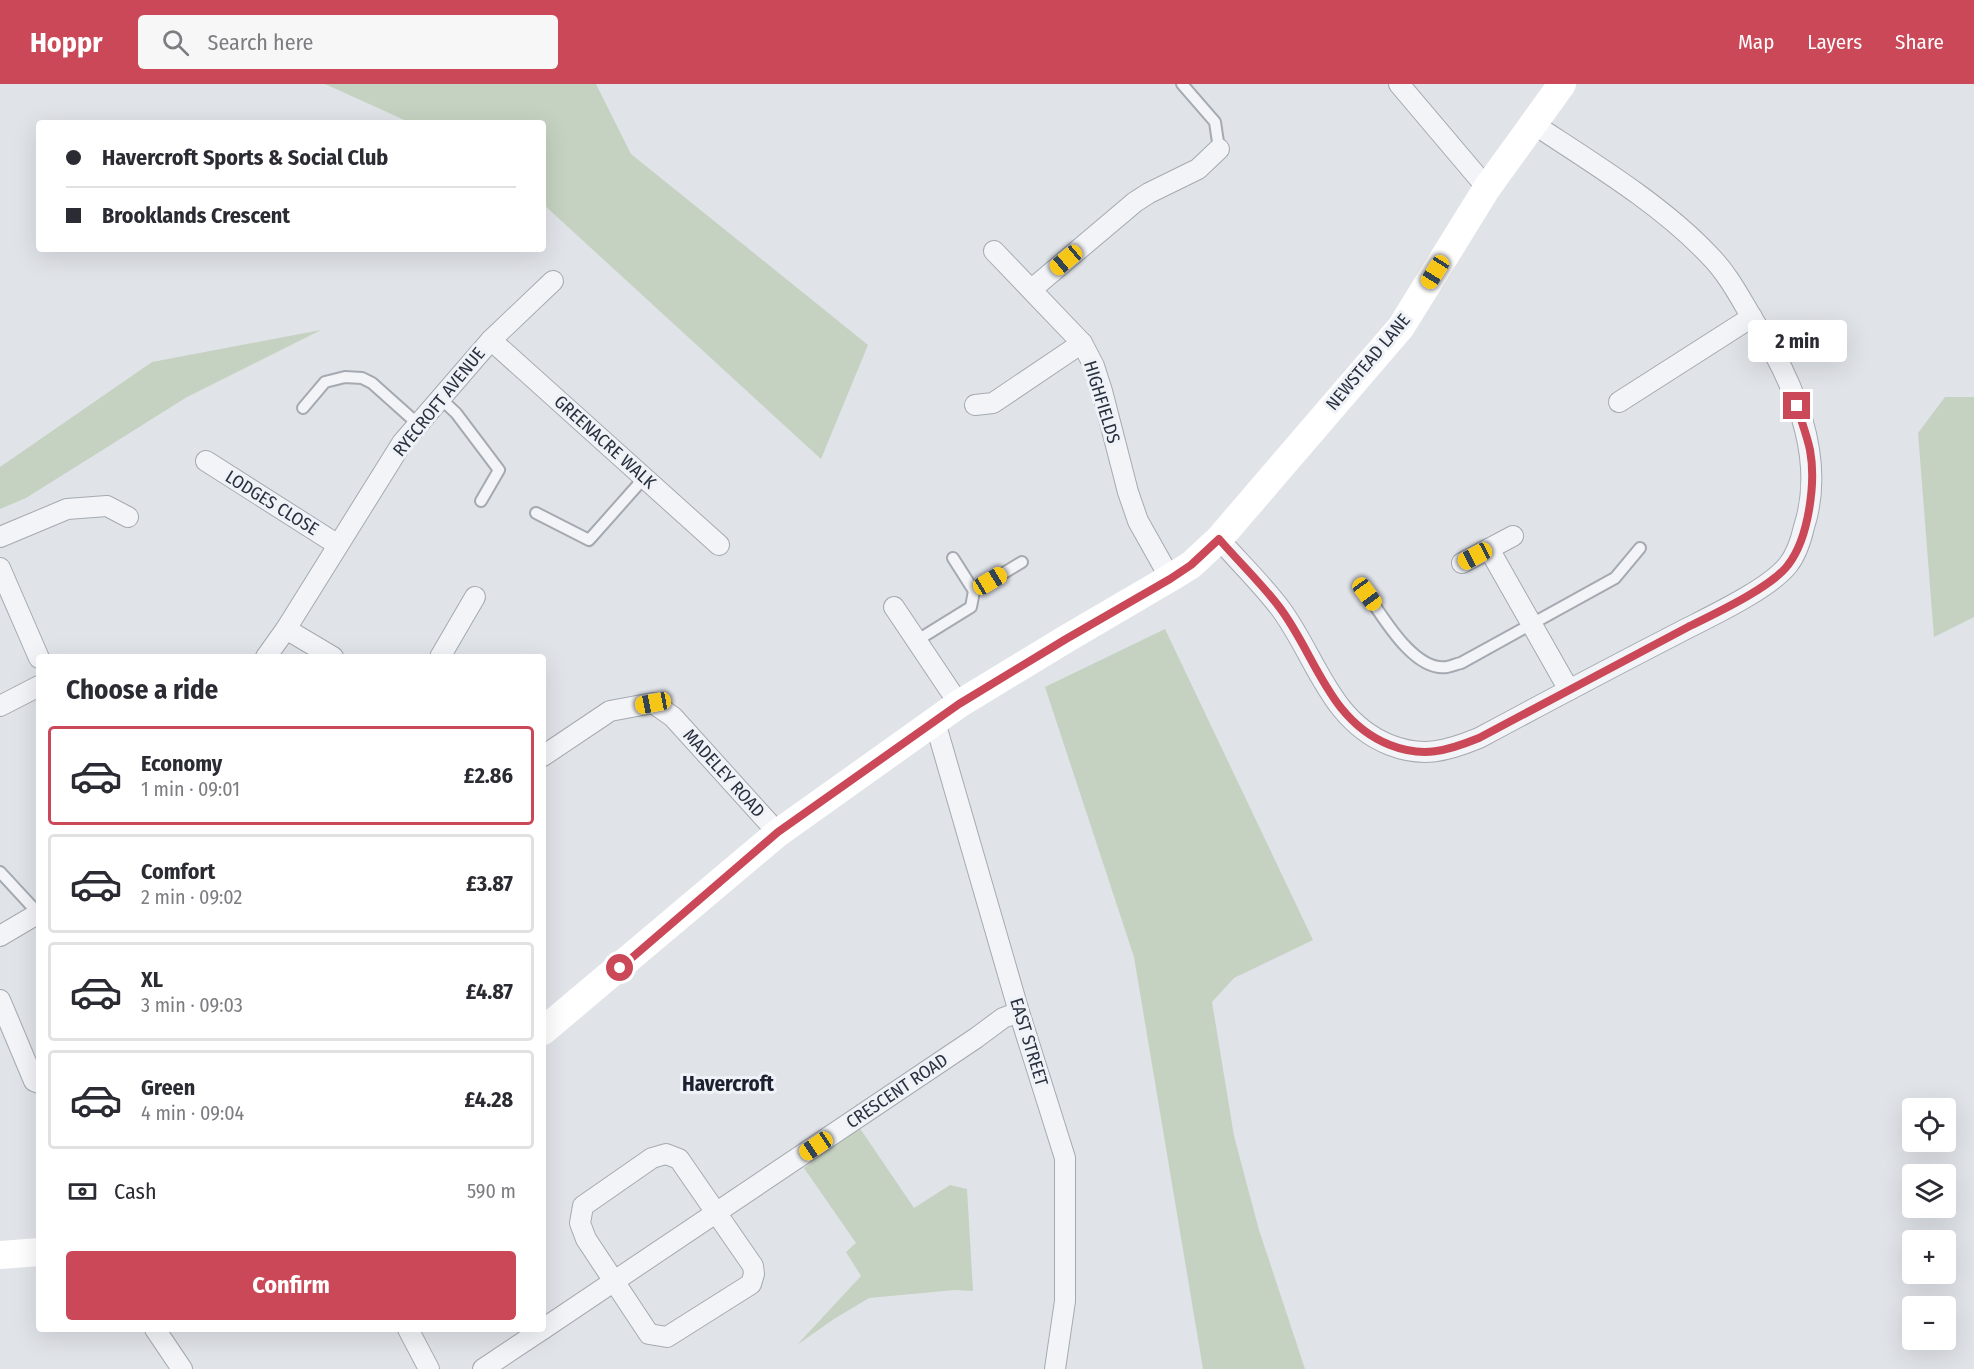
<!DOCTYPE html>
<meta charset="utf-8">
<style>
body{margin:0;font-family:"Fira Sans Condensed",sans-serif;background:#f7f7f7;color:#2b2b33;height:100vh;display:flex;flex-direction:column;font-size:22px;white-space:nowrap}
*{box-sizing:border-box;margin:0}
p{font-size:20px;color:#7c7c81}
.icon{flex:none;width:33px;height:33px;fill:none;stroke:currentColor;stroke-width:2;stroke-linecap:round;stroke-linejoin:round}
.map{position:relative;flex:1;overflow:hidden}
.panel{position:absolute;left:36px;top:570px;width:510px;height:678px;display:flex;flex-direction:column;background:#fff;border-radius:6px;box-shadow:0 6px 24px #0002}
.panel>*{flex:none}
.top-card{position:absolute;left:36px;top:36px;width:510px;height:132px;border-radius:6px;box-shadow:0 6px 24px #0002;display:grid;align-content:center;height:132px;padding:0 30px;background:#fff}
.controls{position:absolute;left:1902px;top:1014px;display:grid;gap:12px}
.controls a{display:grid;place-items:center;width:54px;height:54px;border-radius:6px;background:#fff;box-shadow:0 6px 24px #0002;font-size:30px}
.end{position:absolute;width:27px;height:27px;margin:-14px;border:8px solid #ca4857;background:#fff;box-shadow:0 0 0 3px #fff}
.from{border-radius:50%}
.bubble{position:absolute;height:42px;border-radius:6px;background:#fff;box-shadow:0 6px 24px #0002;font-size:20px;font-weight:700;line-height:42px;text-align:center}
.car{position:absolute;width:18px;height:36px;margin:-18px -9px;border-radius:8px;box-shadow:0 0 4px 2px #0007;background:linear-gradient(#f5c518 24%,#345 0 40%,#f5c518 0 76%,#345 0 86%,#f5c518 0)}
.top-card b{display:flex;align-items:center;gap:21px;height:57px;font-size:22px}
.top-card b+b{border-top:2px solid #e1e1e2}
.top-card i{width:15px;height:15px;background:#2b2b33}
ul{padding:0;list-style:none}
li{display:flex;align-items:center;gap:18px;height:99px;margin:0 12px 9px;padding:0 18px;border:3px solid #e1e1e2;border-radius:6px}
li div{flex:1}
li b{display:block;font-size:22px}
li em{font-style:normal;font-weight:700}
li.current{border-color:#ca4857}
li>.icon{width:54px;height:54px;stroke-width:1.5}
h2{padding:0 30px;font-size:27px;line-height:72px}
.pay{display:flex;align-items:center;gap:15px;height:66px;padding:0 30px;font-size:22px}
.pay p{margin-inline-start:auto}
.button{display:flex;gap:12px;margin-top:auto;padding:12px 30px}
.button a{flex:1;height:69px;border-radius:6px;background:#ca4857;color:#fff;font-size:24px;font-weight:700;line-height:69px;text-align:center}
header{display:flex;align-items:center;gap:36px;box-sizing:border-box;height:84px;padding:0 30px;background:#ca4857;color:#fff}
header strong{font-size:28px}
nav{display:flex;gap:33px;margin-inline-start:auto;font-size:21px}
.search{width:420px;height:54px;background:#f7f7f7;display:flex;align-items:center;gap:15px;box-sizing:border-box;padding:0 21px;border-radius:6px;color:#7c7c81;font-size:22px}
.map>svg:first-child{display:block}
.green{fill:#c5d2c1}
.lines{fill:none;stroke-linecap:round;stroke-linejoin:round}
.lane-casing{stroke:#a5aab2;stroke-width:14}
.street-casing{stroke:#a5aab2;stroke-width:22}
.lane{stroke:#f2f4f7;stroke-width:10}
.street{stroke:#f2f4f7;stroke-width:20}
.secondary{stroke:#fff;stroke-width:28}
.route{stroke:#ca4857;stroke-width:8}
.labels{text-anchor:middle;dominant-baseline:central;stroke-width:6;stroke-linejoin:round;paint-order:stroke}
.street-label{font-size:18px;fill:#29303f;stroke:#eff2f6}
.quarter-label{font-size:21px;font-weight:bold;fill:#1b2130;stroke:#eff2f6}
</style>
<header>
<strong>Hoppr</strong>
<div class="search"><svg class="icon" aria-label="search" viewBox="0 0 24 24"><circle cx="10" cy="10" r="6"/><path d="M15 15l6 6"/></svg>Search here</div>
<nav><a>Map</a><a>Layers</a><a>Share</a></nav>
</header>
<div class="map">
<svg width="1974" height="1285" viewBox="0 0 1974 1285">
<rect width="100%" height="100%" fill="#e0e3e8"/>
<g class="green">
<path d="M 325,0 L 596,0 L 631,70 L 868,261 L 821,375 L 543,120 L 543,39 L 411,39 Z"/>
<path d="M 321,246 L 187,313 L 26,414 L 0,425 L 0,383 L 152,278 Z"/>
<path d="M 1945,313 L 1974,313 L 1974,533 L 1934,553 L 1918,349 Z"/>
<path d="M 1165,545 L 1313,856 L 1234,894 L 1212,918 L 1234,1052 L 1259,1146 L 1305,1285 L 1203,1285 L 1134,873 L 1045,603 Z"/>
<path d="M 859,1043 L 914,1124 L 950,1101 L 967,1105 L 973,1207 L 955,1206 L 869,1214 L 834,1235 L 797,1261 L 861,1192 L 846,1168 L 856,1159 L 804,1084 Z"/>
</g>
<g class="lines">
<defs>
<g id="lane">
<path d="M 1182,0 L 1215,38 L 1219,65"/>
<path d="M 441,315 L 456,329 L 499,386 L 481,417"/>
<path d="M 303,324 L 325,298 L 345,293 L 362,294 L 372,299 L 419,341"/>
<path d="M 536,429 L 589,456 L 644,394"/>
<path d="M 953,474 L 974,507 L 1022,478"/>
<path d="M 1367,510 C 1383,533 1414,588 1447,583 C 1452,582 1456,580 1461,579 L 1615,494 L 1640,464"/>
<path d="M 916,557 L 971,523 L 974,507"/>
<path d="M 0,788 L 38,829"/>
</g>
<g id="street">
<path d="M 1399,0 L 1487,104"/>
<path d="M 994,167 L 1082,259 L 1094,282 L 1102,307 L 1128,408 L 1138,437 L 1170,494"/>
<path d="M 1032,205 L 1135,118 L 1149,109 L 1198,85 L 1219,65"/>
<path d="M 491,256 L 719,461"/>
<path d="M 1619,318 L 1752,233"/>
<path d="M 975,321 L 993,319 L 1082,259"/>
<path d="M 206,377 L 338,461"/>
<path d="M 0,453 L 67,425 L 107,422 L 128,433"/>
<path d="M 1219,455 C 1239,478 1262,500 1280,524 C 1316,572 1329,637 1390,661 C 1423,674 1447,667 1479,654 C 1546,618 1614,582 1682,547 C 1711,532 1769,505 1788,481 C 1796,471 1801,456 1804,443 C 1823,384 1802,320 1773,267 C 1766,255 1758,244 1751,232 C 1738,210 1727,189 1709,171 C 1661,120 1591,78 1532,39"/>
<path d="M 1489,465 L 1569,606"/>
<path d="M 1462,479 L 1513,452"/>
<path d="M 0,484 L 39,574"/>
<path d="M 894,523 L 959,620"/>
<path d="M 286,545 L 402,359 L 491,256 L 553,197"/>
<path d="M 266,573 L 286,545 L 333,573"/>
<path d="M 440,573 L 475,513"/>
<path d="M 0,622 L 39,602"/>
<path d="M 935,638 L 1019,928 L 1065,1074 L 1065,1217 L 1055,1285"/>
<path d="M 543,672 L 610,627 L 653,619 L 673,633 L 778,749"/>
<path d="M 0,852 L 39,829"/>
<path d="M 0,916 L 34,997 L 39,999"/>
<path d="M 666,1070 L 679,1075 L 753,1182 L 754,1190 L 751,1200 L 667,1253 L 649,1250 L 586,1155 L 580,1139 L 583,1122 L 652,1074 Z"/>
<path d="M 155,1245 L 182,1285"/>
<path d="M 408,1245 L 429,1285"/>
<path d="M 543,1245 L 976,954 L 1003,934 L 1019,928"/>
<path d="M 483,1285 L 543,1245"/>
</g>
</defs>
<use href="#lane" class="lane-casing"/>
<use href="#street" class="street-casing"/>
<use href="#lane" class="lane"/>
<use href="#street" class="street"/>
<g class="secondary">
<path d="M 543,947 L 778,749 L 959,620 L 1066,555 L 1170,494 L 1191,481 L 1219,455 L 1401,243 L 1487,104 L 1562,0"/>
<path d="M 0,1171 L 39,1168"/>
</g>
</g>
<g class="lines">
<path class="route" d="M 620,884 L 778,748 L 959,620 L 1066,555 L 1170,495 L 1191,481 L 1219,455 C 1239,478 1262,500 1280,524 C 1316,572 1329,637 1390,661 C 1423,674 1447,667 1479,654 C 1549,617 1618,580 1688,543 C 1714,530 1772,503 1788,481 C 1809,454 1816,398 1810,366 C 1807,351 1801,337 1797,322"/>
</g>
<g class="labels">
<g class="street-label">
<text transform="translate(1368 278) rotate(-50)">NEWSTEAD LANE</text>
<text transform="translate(439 318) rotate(-51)">RYECROFT AVENUE</text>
<text transform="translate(1102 318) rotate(73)">HIGHFIELDS</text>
<text transform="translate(605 358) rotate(42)">GREENACRE WALK</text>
<text transform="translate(272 419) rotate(32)">LODGES CLOSE</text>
<text transform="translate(724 689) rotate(48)">MADELEY ROAD</text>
<text transform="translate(1029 958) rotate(73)">EAST STREET</text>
<text transform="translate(897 1007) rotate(-34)">CRESCENT ROAD</text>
</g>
<g class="quarter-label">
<text x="728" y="1000">Havercroft</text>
</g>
</g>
</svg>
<div class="controls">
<a><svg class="icon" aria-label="locate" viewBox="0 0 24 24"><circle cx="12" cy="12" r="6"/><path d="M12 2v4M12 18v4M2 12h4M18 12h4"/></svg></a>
<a><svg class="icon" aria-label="layers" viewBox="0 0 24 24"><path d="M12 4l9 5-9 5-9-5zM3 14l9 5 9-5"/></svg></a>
<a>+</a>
<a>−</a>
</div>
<i class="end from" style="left:620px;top:884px"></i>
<i class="end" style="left:1797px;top:322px"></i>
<div class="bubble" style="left:1748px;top:236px;width:99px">2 min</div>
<i class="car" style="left:1066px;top:176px;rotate:230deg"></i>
<i class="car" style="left:1435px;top:188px;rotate:212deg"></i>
<i class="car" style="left:1475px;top:472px;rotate:242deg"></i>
<i class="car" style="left:990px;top:497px;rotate:59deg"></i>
<i class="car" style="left:1367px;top:510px;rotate:144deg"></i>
<i class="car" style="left:653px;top:619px;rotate:259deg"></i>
<i class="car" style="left:816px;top:1062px;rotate:236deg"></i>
<div class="top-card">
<b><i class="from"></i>Havercroft Sports &amp; Social Club</b>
<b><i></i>Brooklands Crescent</b>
</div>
<section class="panel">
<h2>Choose a ride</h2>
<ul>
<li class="current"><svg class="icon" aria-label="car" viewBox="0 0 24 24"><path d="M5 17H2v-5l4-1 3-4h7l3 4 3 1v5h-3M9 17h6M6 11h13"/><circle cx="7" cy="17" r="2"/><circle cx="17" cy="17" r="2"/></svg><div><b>Economy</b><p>1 min · 09:01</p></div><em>£2.86</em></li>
<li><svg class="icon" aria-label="car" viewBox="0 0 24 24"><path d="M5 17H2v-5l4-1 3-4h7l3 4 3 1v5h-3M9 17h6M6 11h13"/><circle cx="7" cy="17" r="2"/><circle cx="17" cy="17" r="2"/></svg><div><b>Comfort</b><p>2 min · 09:02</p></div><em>£3.87</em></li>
<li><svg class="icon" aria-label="car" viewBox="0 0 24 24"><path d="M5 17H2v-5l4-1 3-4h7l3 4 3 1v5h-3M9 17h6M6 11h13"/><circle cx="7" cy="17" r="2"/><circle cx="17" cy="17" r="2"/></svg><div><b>XL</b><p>3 min · 09:03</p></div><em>£4.87</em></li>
<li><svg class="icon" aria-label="car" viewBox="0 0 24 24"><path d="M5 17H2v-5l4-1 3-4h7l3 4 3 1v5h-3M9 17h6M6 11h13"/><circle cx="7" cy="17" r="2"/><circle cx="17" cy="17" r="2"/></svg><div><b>Green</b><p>4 min · 09:04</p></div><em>£4.28</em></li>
</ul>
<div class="pay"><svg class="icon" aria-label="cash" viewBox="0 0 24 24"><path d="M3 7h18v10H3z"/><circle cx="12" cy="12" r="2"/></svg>Cash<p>590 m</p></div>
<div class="button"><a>Confirm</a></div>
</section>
</div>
